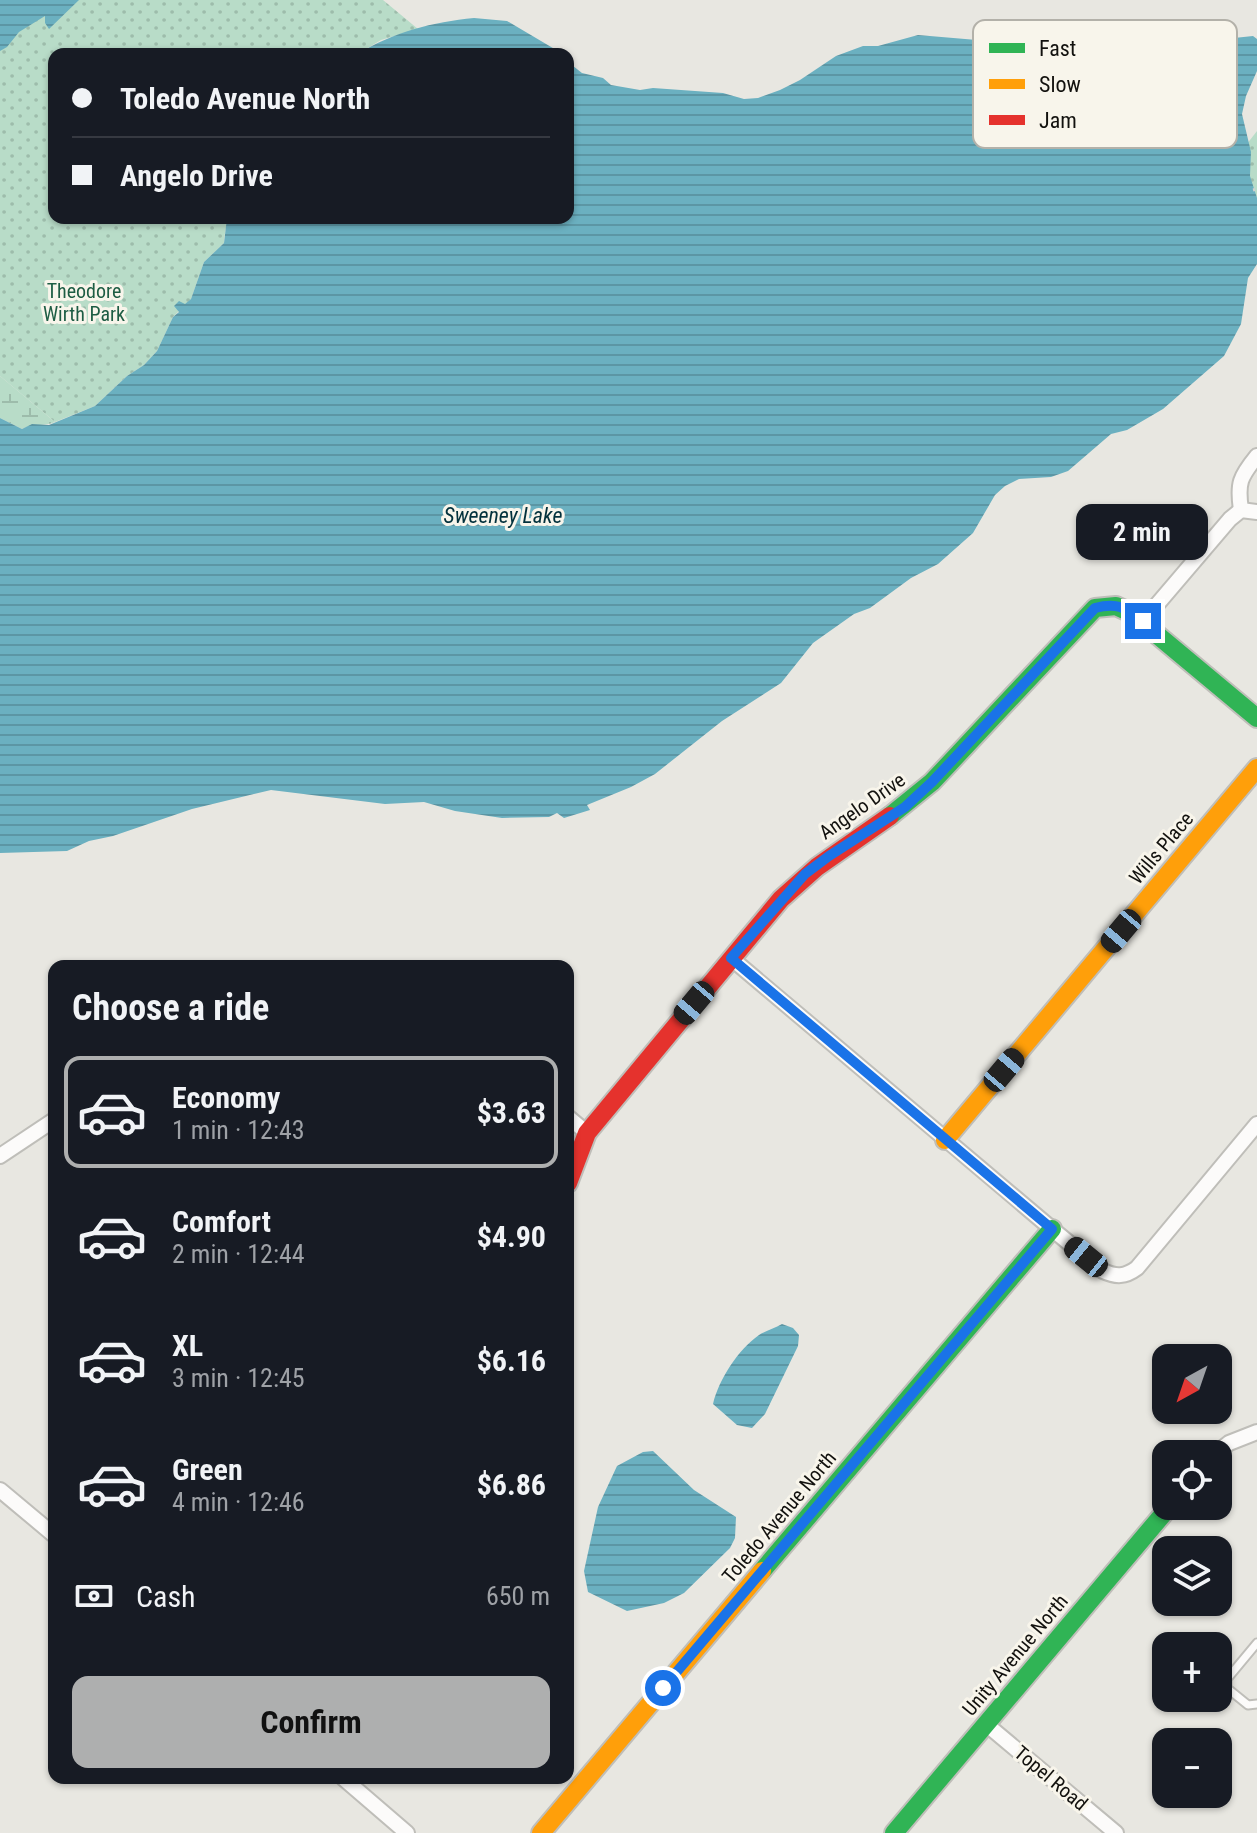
<!DOCTYPE html>
<meta charset="utf-8">
<style>
body{margin:0;font-family:"Roboto Condensed",sans-serif;background:#20242c;color:#f1f3f6;height:100vh;display:flex;flex-direction:column;font-size:30px;white-space:nowrap}
*{box-sizing:border-box;margin:0}
p{font-size:26px;color:#9ea1a6}
.icon{flex:none;width:44px;height:44px;fill:none;stroke:currentColor;stroke-width:2;stroke-linecap:round;stroke-linejoin:round}
.map{position:relative;flex:1;overflow:hidden}
.side{position:absolute;left:48px;top:960px;width:526px;height:824px;display:flex;flex-direction:column;background:#171b24;border-radius:16px;box-shadow:0 2px 6px #0004}
.side>*{flex:none}
.hud{position:absolute;left:48px;top:48px;width:526px;height:176px;border-radius:16px;box-shadow:0 2px 6px #0004;display:grid;align-content:center;height:176px;padding:0 24px;background:#171b24}
.needle{width:52px;rotate:220deg}
.controls{position:absolute;left:1152px;top:1344px;display:grid;gap:16px}
.controls a{display:grid;place-items:center;width:80px;height:80px;border-radius:16px;background:#171b24;box-shadow:0 2px 6px #0004;font-size:40px}
.end{position:absolute;width:36px;height:36px;margin:-18px;border:10px solid #1a73e8;background:#fff;box-shadow:0 0 0 4px #fff}
.from{border-radius:50%}
.bubble{position:absolute;height:56px;border-radius:16px;background:#171b24;box-shadow:0 2px 6px #0004;font-size:26px;font-weight:700;line-height:56px;text-align:center}
.car{position:absolute;width:24px;height:48px;margin:-24px -12px;border-radius:10px;box-shadow:0 0 6px 2px #0007;background:linear-gradient(#222 24%,#8ab4d8 0 40%,#222 0 76%,#8ab4d8 0 86%,#222 0)}
.hud b{display:flex;align-items:center;gap:28px;height:76px;font-size:30px}
.hud b+b{border-top:2px solid #363941}
.hud i{width:20px;height:20px;background:#f1f3f6}
ul{padding:0;list-style:none}
li{display:flex;align-items:center;gap:24px;height:112px;margin:0 16px 12px;padding:0 8px;border:4px solid transparent;border-radius:16px}
li div{flex:1}
li b{display:block;font-size:30px}
li em{font-style:normal;font-weight:700}
li.active{border-color:#aeafaf}
li>.icon{width:72px;height:72px;stroke-width:1.5}
h2{padding:0 24px;font-size:36px;line-height:96px}
.pay{display:flex;align-items:center;gap:20px;height:88px;padding:0 24px;font-size:30px}
.pay p{margin-inline-start:auto}
.primary-button{display:flex;gap:16px;margin-top:auto;padding:16px 24px}
.primary-button a{flex:1;height:92px;border-radius:16px;background:#aeafaf;color:#111;font-size:32px;font-weight:700;line-height:92px;text-align:center}
.map>svg:first-child{display:block}
.green{fill:url(#green-dots)}
.wetland{fill:url(#wetland-marsh)}
.water{fill:url(#water-rules)}
.lines{fill:none;stroke-linecap:round;stroke-linejoin:round}
.lane-casing{stroke:#bfbeb9;stroke-width:11}
.street-casing{stroke:#bfbeb9;stroke-width:18}
.fast-casing{stroke:#bfbeb9;stroke-width:22}
.slow-casing{stroke:#bfbeb9;stroke-width:22}
.jam-casing{stroke:#bfbeb9;stroke-width:22}
.path{stroke:#d2d2d0;stroke-width:3;stroke-dasharray:2 6;stroke-linecap:butt}
.lane{stroke:#fcfbfa;stroke-width:7}
.street{stroke:#fcfbfa;stroke-width:14}
.fast{stroke:#30b455;stroke-width:18}
.slow{stroke:#ff9f0a;stroke-width:18}
.jam{stroke:#e5322d;stroke-width:18}
.route{stroke:#1a73e8;stroke-width:10}
.labels{text-anchor:middle;dominant-baseline:central;stroke-width:6;stroke-linejoin:round;paint-order:stroke}
.park-label{font-size:20px;fill:#1e5d44;stroke:#f8f5eb}
.street-label{font-size:20px;fill:#12110e;stroke:#f8f5eb}
.water-label{font-size:22px;font-style:italic;fill:#02313c;stroke:#f8f5eb}
.key{fill:#f8f5eb;stroke:#b3b1a9;stroke-width:2}
.key-label{font-size:22px;fill:#12110e}
</style>
<div class="map">
<svg width="1257" height="1833" viewBox="0 0 1257 1833">
<defs>
<pattern id="green-dots" width="8" height="8" patternUnits="userSpaceOnUse" patternTransform="scale(2)"><rect width="8" height="8" fill="#b8dcc8"/><path d="M2 2h.1M6 6h.1" fill="none" stroke="#9dbcab" stroke-width="1.8" stroke-linecap="round"/></pattern>
<pattern id="wetland-marsh" width="20" height="14" patternUnits="userSpaceOnUse" patternTransform="scale(2)"><rect width="20" height="14" fill="#b8dcc8"/><path d="M1 5h8M5 5V1M11 12h8M15 12V8" fill="none" stroke="#9dbcab"/></pattern>
<pattern id="water-rules" width="6" height="5" patternUnits="userSpaceOnUse" patternTransform="scale(2)"><rect width="6" height="5" fill="#6bb0c0"/><path d="M0 2.5h6" fill="none" stroke="#5c96a4"/></pattern>
</defs>
<rect width="100%" height="100%" fill="#e8e7e1"/>
<g class="green">
<path d="M 0,0 L 383,0 L 418,29 L 381,40 L 358,54 L 54,54 L 54,218 L 227,218 C 227,226 224,234 224,243 L 204,262 L 191,299 L 173,317 L 157,351 L 144,365 L 127,376 L 95,406 L 55,422 L 0,376 Z"/>
<path d="M 1257,131 L 1257,216 L 1211,190 Z"/>
</g>
<path class="wetland" d="M 0,376 L 55,422 C 44,427 33,423 22,429 L 0,418 Z"/>
<g class="water">
<path d="M 0,0 L 79,0 L 49,29 L 45,23 L 45,16 L 19,32 L 7,47 L 0,51 Z"/>
<path d="M 474,18 L 507,21 L 563,54 L 358,54 C 393,32 433,22 474,18 Z"/>
<path d="M 1172,34 L 1234,38 L 1253,36 L 1257,39 L 1257,71 L 1246,96 L 1242,114 L 1251,152 L 1250,176 L 1257,198 L 1257,264 L 1248,278 L 1241,324 L 1224,356 L 1163,409 L 1127,430 L 1111,434 L 1068,471 L 1051,477 L 1019,479 L 1005,486 L 995,495 L 973,533 L 938,564 L 911,578 L 870,608 L 854,614 L 813,643 L 781,683 L 722,721 L 655,774 L 631,787 L 587,805 L 590,810 L 564,818 L 557,813 L 549,817 L 502,818 L 455,811 L 424,802 L 385,804 L 271,790 L 192,809 L 113,836 L 89,841 L 67,851 L 0,853 L 0,418 L 22,429 L 32,424 L 49,425 L 95,406 L 127,376 L 144,365 L 157,351 L 173,317 L 179,312 L 174,306 L 179,301 L 185,304 L 191,299 L 204,262 L 224,243 L 227,218 L 568,218 L 568,62 L 582,73 L 603,78 L 611,85 L 640,90 L 653,88 L 723,93 L 744,99 L 758,98 L 780,90 L 800,80 L 836,56 L 863,46 L 878,46 L 918,35 L 1059,47 C 1077,52 1097,59 1106,77 L 1104,82 C 1122,98 1150,76 1156,57 C 1158,50 1159,45 1162,38 Z"/>
<path d="M 782,1324 L 793,1328 L 799,1335 L 798,1346 L 765,1414 L 752,1428 L 737,1425 L 713,1404 C 719,1379 738,1350 759,1335 C 765,1331 775,1328 782,1324 Z"/>
<path d="M 653,1451 L 694,1490 L 736,1517 L 735,1538 L 730,1548 L 684,1593 L 664,1603 L 627,1611 L 588,1592 L 584,1571 L 598,1507 L 617,1466 L 643,1452 Z"/>
</g>
<g class="lines">
<defs>
<path id="lane" d="M 1257,1643 L 1227,1679 L 1227,1688 L 1248,1705 L 1257,1704"/>
<g id="street">
<path d="M 1241,510 C 1237,483 1240,477 1257,456"/>
<path d="M 1143,621 L 1230,519 L 1241,510 L 1257,512"/>
<path d="M 731,958 L 1052,1229 L 1103,1271 C 1116,1277 1125,1277 1137,1268 L 1257,1124"/>
<path d="M 568,1117 L 587,1133"/>
<path d="M 0,1156 L 54,1120"/>
<path d="M 1215,1454 L 1229,1443 L 1257,1432"/>
<path d="M 0,1490 L 54,1535"/>
<path d="M 986,1724 L 1116,1833"/>
<path d="M 343,1778 L 407,1833"/>
</g>
<g id="fast">
<path d="M 890,816 L 932,782 L 1095,608 L 1116,606 L 1131,613 L 1257,718"/>
<path d="M 762,1571 L 1052,1229"/>
<path d="M 894,1833 L 1170,1506"/>
</g>
<g id="slow">
<path d="M 945,1140 L 1257,768"/>
<path d="M 541,1833 L 762,1571"/>
</g>
<path id="jam" d="M 568,1183 L 587,1133 L 781,899 L 817,867 L 890,816"/>
</defs>
<use href="#lane" class="lane-casing"/>
<use href="#street" class="street-casing"/>
<use href="#fast" class="fast-casing"/>
<use href="#slow" class="slow-casing"/>
<use href="#jam" class="jam-casing"/>
<path class="path" d="M 1253,190 L 1257,189"/>
<use href="#lane" class="lane"/>
<use href="#street" class="street"/>
<use href="#fast" class="fast"/>
<use href="#slow" class="slow"/>
<use href="#jam" class="jam"/>
</g>
<g class="lines">
<path class="route" d="M 663,1688 L 1052,1229 L 731,958 L 805,874 L 829,856 L 905,807 L 932,782 L 1095,608 C 1118,602 1125,608 1143,621"/>
</g>
<g class="labels">
<g class="park-label">
<text x="84" y="291">Theodore<tspan x="84" dy="23">Wirth Park</tspan></text>
</g>
<g class="street-label">
<text transform="translate(862 806) rotate(-35)">Angelo Drive</text>
<text transform="translate(1161 848) rotate(-50)">Wills Place</text>
<text transform="translate(779 1517) rotate(-50)">Toledo Avenue North</text>
<text transform="translate(1015 1655) rotate(-50)">Unity Avenue North</text>
<text transform="translate(1051 1778) rotate(40)">Topel Road</text>
</g>
<g class="water-label">
<text x="503" y="515">Sweeney Lake</text>
</g>
</g>
<rect x="973" y="20" width="264" height="128" rx="12" class="key"/>
<rect x="989" y="43" width="36" height="10" fill="#30b455"/>
<rect x="989" y="79" width="36" height="10" fill="#ff9f0a"/>
<rect x="989" y="115" width="36" height="10" fill="#e5322d"/>
<g class="key-label">
<text x="1039" y="56">Fast</text>
<text x="1039" y="92">Slow</text>
<text x="1039" y="128">Jam</text>
</g>
</svg>
<div class="controls">
<a><svg class="needle" viewBox="-14 -14 28 28"><path d="M0-13l5 13h-10z" fill="#e53935"/><path d="M0 13l5-13h-10z" fill="#9ea1a6"/></svg></a>
<a><svg class="icon" aria-label="locate" viewBox="0 0 24 24"><circle cx="12" cy="12" r="6"/><path d="M12 2v4M12 18v4M2 12h4M18 12h4"/></svg></a>
<a><svg class="icon" aria-label="layers" viewBox="0 0 24 24"><path d="M12 4l9 5-9 5-9-5zM3 14l9 5 9-5"/></svg></a>
<a>+</a>
<a>−</a>
</div>
<i class="end from" style="left:663px;top:1688px"></i>
<i class="end" style="left:1143px;top:621px"></i>
<div class="bubble" style="left:1076px;top:504px;width:132px">2 min</div>
<i class="car" style="left:1121px;top:931px;rotate:220deg"></i>
<i class="car" style="left:694px;top:1003px;rotate:220deg"></i>
<i class="car" style="left:1004px;top:1070px;rotate:40deg"></i>
<i class="car" style="left:1086px;top:1257px;rotate:309deg"></i>
<div class="hud">
<b><i class="from"></i>Toledo Avenue North</b>
<b><i></i>Angelo Drive</b>
</div>
<section class="side">
<h2>Choose a ride</h2>
<ul>
<li class="active"><svg class="icon" aria-label="car" viewBox="0 0 24 24"><path d="M5 17H2v-5l4-1 3-4h7l3 4 3 1v5h-3M9 17h6M6 11h13"/><circle cx="7" cy="17" r="2"/><circle cx="17" cy="17" r="2"/></svg><div><b>Economy</b><p>1 min · 12:43</p></div><em>$3.63</em></li>
<li><svg class="icon" aria-label="car" viewBox="0 0 24 24"><path d="M5 17H2v-5l4-1 3-4h7l3 4 3 1v5h-3M9 17h6M6 11h13"/><circle cx="7" cy="17" r="2"/><circle cx="17" cy="17" r="2"/></svg><div><b>Comfort</b><p>2 min · 12:44</p></div><em>$4.90</em></li>
<li><svg class="icon" aria-label="car" viewBox="0 0 24 24"><path d="M5 17H2v-5l4-1 3-4h7l3 4 3 1v5h-3M9 17h6M6 11h13"/><circle cx="7" cy="17" r="2"/><circle cx="17" cy="17" r="2"/></svg><div><b>XL</b><p>3 min · 12:45</p></div><em>$6.16</em></li>
<li><svg class="icon" aria-label="car" viewBox="0 0 24 24"><path d="M5 17H2v-5l4-1 3-4h7l3 4 3 1v5h-3M9 17h6M6 11h13"/><circle cx="7" cy="17" r="2"/><circle cx="17" cy="17" r="2"/></svg><div><b>Green</b><p>4 min · 12:46</p></div><em>$6.86</em></li>
</ul>
<div class="pay"><svg class="icon" aria-label="cash" viewBox="0 0 24 24"><path d="M3 7h18v10H3z"/><circle cx="12" cy="12" r="2"/></svg>Cash<p>650 m</p></div>
<div class="primary-button"><a>Confirm</a></div>
</section>
</div>
